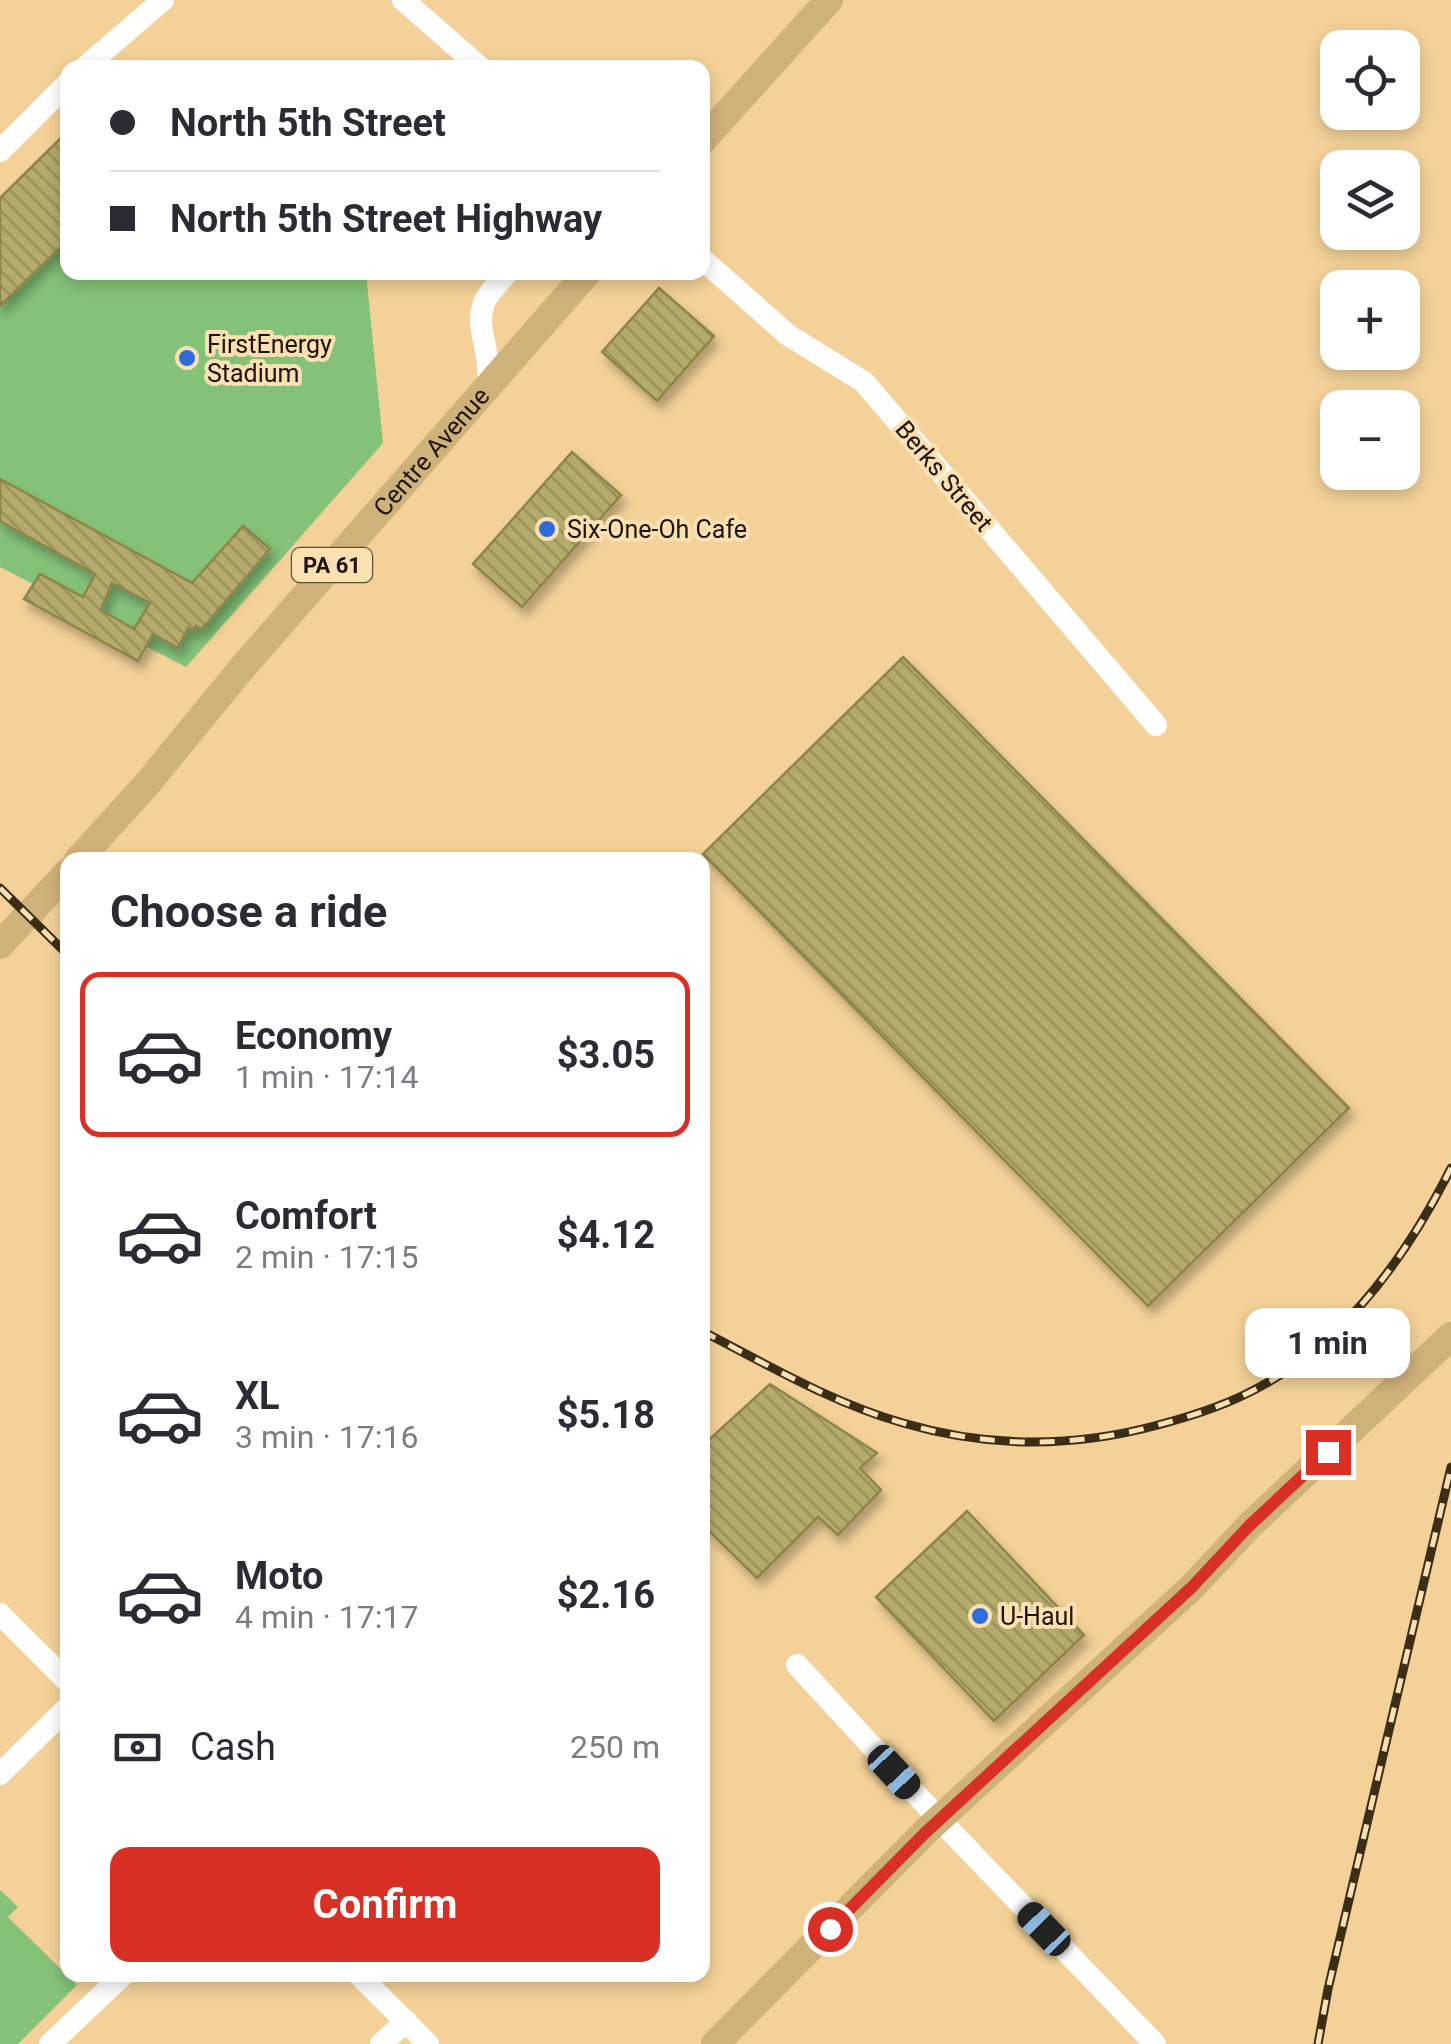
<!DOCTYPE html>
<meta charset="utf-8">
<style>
body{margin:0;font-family:Roboto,sans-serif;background:#f7f7f7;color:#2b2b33;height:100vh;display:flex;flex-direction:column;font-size:38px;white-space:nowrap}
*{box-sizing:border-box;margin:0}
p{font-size:32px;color:#7c7c81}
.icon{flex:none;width:55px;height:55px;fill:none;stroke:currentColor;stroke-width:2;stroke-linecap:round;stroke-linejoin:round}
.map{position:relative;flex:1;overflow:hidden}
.sheet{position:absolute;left:60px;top:852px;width:650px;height:1130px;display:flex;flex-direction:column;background:#fff;border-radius:20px;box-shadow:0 5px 15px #0003}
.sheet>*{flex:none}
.guide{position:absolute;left:60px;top:60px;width:650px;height:220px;border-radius:20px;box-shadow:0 5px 15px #0003;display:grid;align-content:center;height:220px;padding:0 50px;background:#fff}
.fabs{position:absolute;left:1320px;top:30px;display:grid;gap:20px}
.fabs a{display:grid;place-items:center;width:100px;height:100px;border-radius:20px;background:#fff;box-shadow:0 5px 15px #0003;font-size:50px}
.end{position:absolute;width:45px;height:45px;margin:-22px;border:12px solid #d93025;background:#fff;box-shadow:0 0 0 5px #fff}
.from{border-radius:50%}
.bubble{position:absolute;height:70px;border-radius:20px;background:#fff;box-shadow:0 5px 15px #0003;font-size:32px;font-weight:700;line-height:70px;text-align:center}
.car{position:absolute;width:30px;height:60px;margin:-30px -15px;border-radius:12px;box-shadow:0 0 8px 2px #0007;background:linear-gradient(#222 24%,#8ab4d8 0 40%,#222 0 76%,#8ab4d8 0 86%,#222 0)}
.guide b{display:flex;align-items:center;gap:35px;height:95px;font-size:38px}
.guide b+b{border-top:2px solid #e1e1e2}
.guide i{width:25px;height:25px;background:#2b2b33}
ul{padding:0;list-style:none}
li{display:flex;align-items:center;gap:30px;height:165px;margin:0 20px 15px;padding:0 30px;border:5px solid transparent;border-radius:20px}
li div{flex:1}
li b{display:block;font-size:38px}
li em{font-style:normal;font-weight:700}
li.selected{border-color:#d93025}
li>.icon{width:90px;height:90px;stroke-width:1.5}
h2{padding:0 50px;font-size:45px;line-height:120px}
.pay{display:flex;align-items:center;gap:25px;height:110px;padding:0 50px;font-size:38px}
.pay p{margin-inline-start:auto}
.button{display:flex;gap:20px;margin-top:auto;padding:20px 50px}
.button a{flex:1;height:115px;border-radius:20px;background:#d93025;color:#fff;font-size:40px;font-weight:700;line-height:115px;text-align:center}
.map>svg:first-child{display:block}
.park{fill:#84c279}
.building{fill:url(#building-back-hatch);stroke:#8d8446;stroke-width:2.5;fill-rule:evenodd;filter:url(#shadow)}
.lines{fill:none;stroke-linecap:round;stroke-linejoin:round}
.minor{stroke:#fff;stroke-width:22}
.major{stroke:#cfb17a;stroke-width:28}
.rail-casing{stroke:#3c2d16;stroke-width:9}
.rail{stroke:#fbe0b2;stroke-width:5;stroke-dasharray:15;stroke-linecap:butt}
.route{stroke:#d93025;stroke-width:12}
.poi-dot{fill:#2e6cd9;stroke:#fbe0b2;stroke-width:4}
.labels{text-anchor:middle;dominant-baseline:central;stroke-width:8;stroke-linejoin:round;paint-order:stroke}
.shield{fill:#fbe0b2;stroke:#605035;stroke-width:2.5}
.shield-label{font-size:22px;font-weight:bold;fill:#1e1200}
.poi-label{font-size:25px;fill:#1e1200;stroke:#fbe0b2;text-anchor:start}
.street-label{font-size:25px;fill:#1e1200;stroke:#fbe0b2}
</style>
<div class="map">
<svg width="1451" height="2044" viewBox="0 0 1451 2044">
<defs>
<pattern id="building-back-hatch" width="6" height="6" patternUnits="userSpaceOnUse" patternTransform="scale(2.5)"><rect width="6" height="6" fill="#b3aa6c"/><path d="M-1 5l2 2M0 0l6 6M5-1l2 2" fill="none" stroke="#9a915c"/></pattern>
<filter id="shadow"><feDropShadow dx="4.5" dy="8" stdDeviation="5" flood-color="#0004"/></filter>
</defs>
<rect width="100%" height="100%" fill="#f3d198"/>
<g class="park">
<path d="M 67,131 L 68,272 L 366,273 L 383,443 L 186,667 L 147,647 L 138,661 L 24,599 L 33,584 L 0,567 L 0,198 Z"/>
<path d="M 0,1890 L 18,1907 L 8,1917 L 77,1985 L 18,2044 L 0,2044 Z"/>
</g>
<g class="building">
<path d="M 68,131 L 68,240 L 0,306 L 0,198 Z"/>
<path d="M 659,288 L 714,336 L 657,401 L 602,352 Z"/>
<path d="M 572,452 L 621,495 L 522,607 L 473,564 Z"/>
<path d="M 0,479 L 192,583 L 243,526 L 270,549 L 202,629 L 196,626 L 194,631 L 188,628 L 178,648 L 153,634 L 138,661 L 24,599 L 40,574 L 83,597 L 95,574 L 0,521 ZM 112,583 L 150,603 L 134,629 L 101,610 Z"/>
<path d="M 903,657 L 1349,1108 L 1148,1306 L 703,854 Z"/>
<path d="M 770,1384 L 877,1453 L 860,1468 L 881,1490 L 838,1535 L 818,1517 L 757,1578 L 702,1524 L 702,1446 Z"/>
<path d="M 967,1511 L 1084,1635 L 994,1721 L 876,1597 Z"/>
</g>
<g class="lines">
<g class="minor">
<path d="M 403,0 L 481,68"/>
<path d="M 84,68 L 163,0"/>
<path d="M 0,151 L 68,83"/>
<path d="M 702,259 L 788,335 L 864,382 L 1156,725"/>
<path d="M 486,389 C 495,358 475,332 483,306 C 486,294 500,282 508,272"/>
<path d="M 0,1614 L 68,1682"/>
<path d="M 797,1665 L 939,1819 L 1155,2044"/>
<path d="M 0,1774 L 68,1707"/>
<path d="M 359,1975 L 428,2044"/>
<path d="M 50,2044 L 123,1975"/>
<path d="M 381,2044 L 406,2021"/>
</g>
<g class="major">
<path d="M 702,141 L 829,0"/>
<path id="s1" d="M 78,860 L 147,784 L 242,668 L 588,272"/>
<path d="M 0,945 L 68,872"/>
<path d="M 715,2044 L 926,1831 L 1192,1587 L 1249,1526 L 1451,1336"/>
</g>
<defs>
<g id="rail">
<path d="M 0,888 L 68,955"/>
<path d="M 702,1331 C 768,1365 832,1403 903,1423 C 988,1448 1073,1448 1158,1425 C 1188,1417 1217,1408 1244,1395 C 1340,1350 1405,1260 1451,1168"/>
<path d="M 1318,2044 L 1328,1989 L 1451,1467"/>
</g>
</defs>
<use href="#rail" class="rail-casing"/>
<use href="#rail" class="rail"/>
</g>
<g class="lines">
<path class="route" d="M 830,1929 L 926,1832 L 1192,1587 L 1249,1526 L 1328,1452"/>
</g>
<g class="poi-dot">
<circle cx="187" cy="358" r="10"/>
<circle cx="547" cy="529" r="10"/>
<circle cx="980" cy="1616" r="10"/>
</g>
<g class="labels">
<rect class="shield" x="292" y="548" width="80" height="34" rx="8"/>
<g class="shield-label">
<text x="332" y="565">PA 61</text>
</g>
<g class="poi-label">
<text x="207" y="344">FirstEnergy<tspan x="207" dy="29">Stadium</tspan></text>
<text x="567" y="529">Six-One-Oh Cafe</text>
<text x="1000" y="1616">U-Haul</text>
</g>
<g class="street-label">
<text stroke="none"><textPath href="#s1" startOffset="540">Centre Avenue</textPath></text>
<text transform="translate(944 476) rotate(50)">Berks Street</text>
</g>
</g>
</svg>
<div class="fabs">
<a><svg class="icon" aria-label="locate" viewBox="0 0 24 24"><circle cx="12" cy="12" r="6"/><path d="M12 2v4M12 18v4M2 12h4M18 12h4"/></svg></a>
<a><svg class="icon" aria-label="layers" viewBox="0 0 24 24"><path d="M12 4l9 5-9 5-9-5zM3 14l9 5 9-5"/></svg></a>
<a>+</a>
<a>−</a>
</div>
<i class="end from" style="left:830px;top:1929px"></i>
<i class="end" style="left:1328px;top:1452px"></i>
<div class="bubble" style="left:1245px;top:1308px;width:165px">1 min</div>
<i class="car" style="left:894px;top:1772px;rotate:137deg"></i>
<i class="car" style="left:1044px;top:1929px;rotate:316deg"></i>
<div class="guide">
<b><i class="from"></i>North 5th Street</b>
<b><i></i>North 5th Street Highway</b>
</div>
<section class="sheet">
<h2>Choose a ride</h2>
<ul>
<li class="selected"><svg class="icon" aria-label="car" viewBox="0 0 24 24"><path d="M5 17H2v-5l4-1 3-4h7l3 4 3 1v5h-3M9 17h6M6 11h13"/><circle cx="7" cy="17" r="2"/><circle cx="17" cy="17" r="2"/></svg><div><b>Economy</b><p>1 min · 17:14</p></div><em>$3.05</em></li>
<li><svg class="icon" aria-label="car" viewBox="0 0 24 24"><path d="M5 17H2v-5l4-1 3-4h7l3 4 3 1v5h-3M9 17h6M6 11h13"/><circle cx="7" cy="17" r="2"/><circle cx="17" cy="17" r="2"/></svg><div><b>Comfort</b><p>2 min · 17:15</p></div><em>$4.12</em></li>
<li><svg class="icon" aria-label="car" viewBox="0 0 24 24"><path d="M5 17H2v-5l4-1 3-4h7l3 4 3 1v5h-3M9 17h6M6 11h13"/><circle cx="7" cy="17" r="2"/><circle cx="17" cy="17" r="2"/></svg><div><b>XL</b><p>3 min · 17:16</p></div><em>$5.18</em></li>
<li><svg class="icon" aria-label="car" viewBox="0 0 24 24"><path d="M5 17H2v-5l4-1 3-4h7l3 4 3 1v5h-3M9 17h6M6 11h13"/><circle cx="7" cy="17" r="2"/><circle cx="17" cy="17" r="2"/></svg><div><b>Moto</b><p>4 min · 17:17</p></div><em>$2.16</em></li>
</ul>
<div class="pay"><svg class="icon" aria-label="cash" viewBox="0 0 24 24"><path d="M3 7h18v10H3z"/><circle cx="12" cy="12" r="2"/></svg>Cash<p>250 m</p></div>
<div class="button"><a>Confirm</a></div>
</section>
</div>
